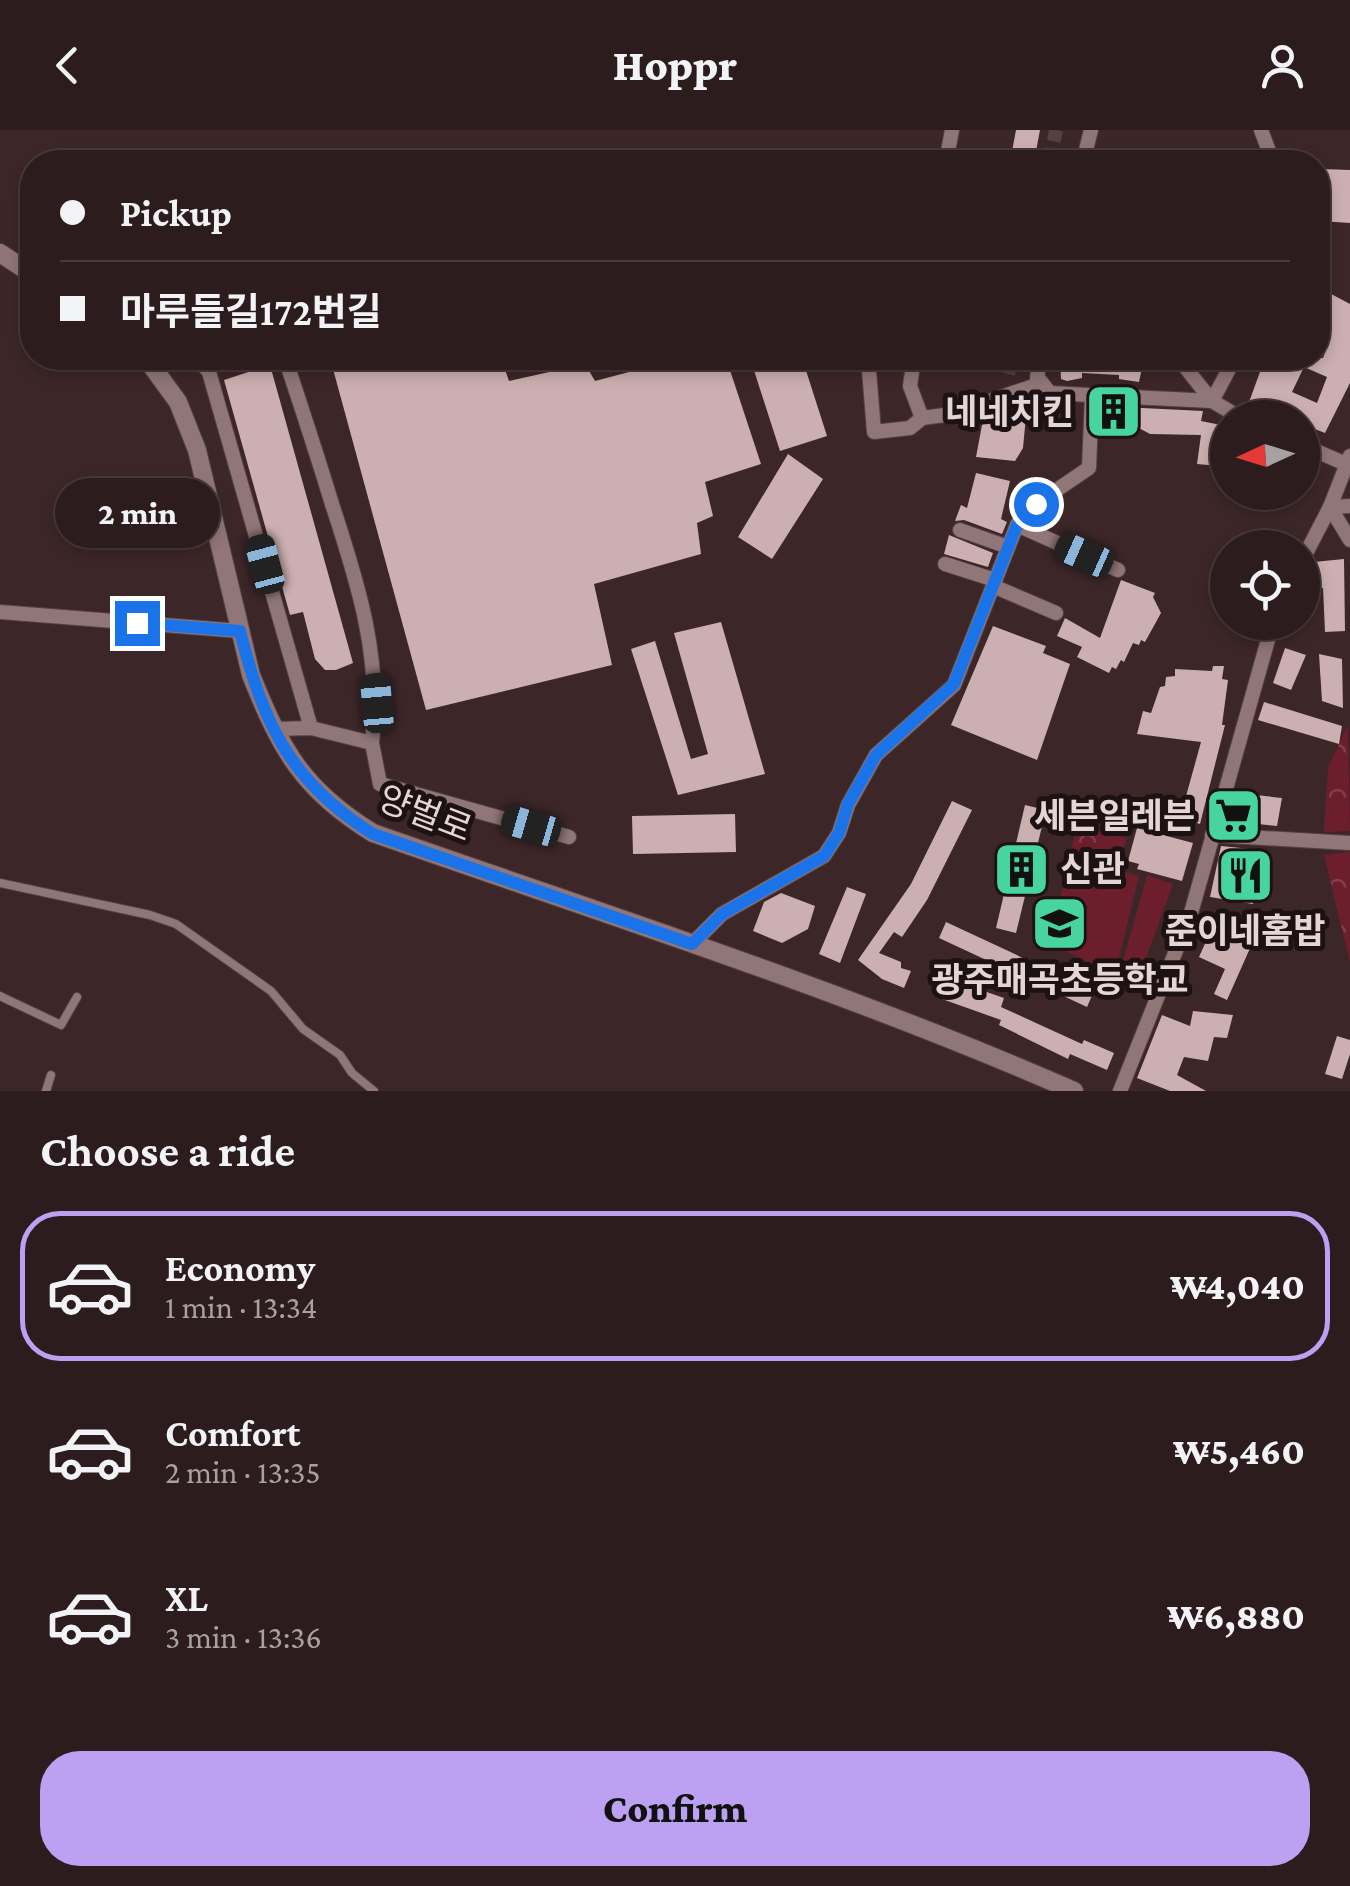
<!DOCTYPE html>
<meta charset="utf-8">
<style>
body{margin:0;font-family:"Crimson Pro","Noto Sans KR",serif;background:#352527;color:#f1f3f6;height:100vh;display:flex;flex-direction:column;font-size:38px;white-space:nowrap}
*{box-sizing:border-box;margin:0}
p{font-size:32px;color:#a7a1a4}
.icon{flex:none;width:55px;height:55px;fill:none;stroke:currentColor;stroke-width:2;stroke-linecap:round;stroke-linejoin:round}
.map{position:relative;height:961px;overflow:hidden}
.details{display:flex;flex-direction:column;background:#2d1c1e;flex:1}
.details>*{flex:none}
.banner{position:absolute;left:20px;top:20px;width:1310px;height:220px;border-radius:40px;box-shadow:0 5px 15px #0003,0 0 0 2px #483a3c;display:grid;align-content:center;height:220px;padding:0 40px;background:#2d1c1e}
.needle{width:65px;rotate:266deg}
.controls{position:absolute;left:1210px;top:270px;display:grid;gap:20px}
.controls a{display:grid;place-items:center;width:110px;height:110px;border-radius:50%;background:#2d1c1e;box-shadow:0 5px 15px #0003,0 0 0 2px #483a3c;font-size:50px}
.end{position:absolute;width:45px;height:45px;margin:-22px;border:12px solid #1a73e8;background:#fff;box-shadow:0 0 0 5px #fff}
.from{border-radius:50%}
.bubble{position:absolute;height:70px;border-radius:35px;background:#2d1c1e;box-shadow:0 5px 15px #0003,0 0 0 2px #483a3c;font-size:32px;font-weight:800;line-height:70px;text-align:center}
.car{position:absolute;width:30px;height:60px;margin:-30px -15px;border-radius:12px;box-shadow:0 0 8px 2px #0007;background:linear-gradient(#222 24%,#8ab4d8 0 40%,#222 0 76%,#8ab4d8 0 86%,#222 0)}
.banner b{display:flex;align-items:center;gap:35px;height:95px;font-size:38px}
.banner b+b{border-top:2px solid #483a3c}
.banner i{width:25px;height:25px;background:#f1f3f6}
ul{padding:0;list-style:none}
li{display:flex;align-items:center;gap:30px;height:150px;margin:0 20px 15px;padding:0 20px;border:5px solid transparent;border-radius:40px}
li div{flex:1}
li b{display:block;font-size:38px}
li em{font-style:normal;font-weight:800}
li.active{border-color:#bca0f2}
li>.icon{width:90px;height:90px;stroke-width:1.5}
h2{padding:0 40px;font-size:45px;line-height:120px}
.action{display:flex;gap:20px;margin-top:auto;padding:20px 40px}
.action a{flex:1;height:115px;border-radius:40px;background:#bca0f2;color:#111;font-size:40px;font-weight:800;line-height:115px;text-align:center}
header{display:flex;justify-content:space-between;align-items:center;height:130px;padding:0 40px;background:#2d1c1e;font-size:45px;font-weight:800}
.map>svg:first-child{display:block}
.park{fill:url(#park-crowns)}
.pitch{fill:#6c1e2d}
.building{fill:#ccafb1;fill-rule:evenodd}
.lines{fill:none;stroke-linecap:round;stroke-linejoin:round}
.minor-tunnel{stroke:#554042;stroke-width:14;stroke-dasharray:14 7;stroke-linecap:butt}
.service-casing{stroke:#544244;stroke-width:10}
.minor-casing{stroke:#544244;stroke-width:16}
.tertiary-casing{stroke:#544244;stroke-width:20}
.service{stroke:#917678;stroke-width:8}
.minor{stroke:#917678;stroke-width:14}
.tertiary{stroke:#917678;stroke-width:18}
.route{stroke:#1a73e8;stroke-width:12}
.labels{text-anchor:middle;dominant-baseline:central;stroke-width:10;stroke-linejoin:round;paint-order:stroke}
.poi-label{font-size:35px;font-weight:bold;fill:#e4d5d6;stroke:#1c1213;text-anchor:end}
.street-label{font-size:35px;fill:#e4d5d6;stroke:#1c1213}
</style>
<header><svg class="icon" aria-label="back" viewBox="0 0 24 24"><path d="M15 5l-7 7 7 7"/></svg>Hoppr<svg class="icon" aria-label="person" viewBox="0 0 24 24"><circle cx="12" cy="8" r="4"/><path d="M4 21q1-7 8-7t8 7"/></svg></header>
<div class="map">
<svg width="1350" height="961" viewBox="0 0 1350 961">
<defs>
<pattern id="park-crowns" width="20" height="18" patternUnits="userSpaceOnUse" patternTransform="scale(2.5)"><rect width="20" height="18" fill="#6c1e2d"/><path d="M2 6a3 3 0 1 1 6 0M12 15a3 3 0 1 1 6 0" fill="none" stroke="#813e4b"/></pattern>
</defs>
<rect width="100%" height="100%" fill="#3c2628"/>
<g class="park">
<path d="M 1348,595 L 1350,701 L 1324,702 L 1328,638 Z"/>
<path d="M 1078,694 L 1127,708 L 1119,733 L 1071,720 Z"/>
<path d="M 1350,722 L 1350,832 L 1324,725 Z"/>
</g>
<g class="pitch">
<path d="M 1071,727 L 1139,746 L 1117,836 L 1112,840 L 1105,841 L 1048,812 Z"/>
<path d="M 1147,745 L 1173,754 L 1138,850 L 1134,853 L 1117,852 Z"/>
</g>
<g class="building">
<path d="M 1016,0 L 1040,0 L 1034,32 L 1010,32 Z"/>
<path d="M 1322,39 L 1350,40 L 1350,93 L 1320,91 Z"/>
<path d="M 1318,157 L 1350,174 L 1350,253 L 1325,303 L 1302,294 L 1302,288 L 1276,288 L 1248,275 L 1265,228 L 1323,228 L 1329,212 L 1318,207 ZM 1304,237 L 1327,247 L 1317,273 L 1292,262 Z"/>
<path d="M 330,228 L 408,228 L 409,232 L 423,228 L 501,228 L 509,251 L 585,234 L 595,251 L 682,228 L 726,228 L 761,334 L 705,352 L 713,386 L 697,393 L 701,424 L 594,454 L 612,535 L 426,580 Z"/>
<path d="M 750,228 L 802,228 L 827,306 L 780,321 Z"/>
<path d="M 1060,228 L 1144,228 L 1139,252 L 1119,249 L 1119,245 L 1082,243 L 1082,248 L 1067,251 L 1061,249 Z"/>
<path d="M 270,235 L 353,533 L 336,540 L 325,540 L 315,529 L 303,482 L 290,485 L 224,250 Z"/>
<path d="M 1102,276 L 1203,281 L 1201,291 L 1226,296 L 1219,336 L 1197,334 L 1201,305 L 1150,304 L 1137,297 L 1137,291 L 1119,290 L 1111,299 L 1101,299 Z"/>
<path d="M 1007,285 L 1026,286 L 1023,318 L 1015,331 L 976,327 L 982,295 L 990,291 L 1006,293 Z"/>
<path d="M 788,324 L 823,349 L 772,429 L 738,407 Z"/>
<path d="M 976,343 L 1010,351 L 1001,389 L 1007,392 L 1002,404 L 964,390 L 955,391 L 961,375 L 967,378 Z"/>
<path d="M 949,405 L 993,423 L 988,437 L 944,424 Z"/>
<path d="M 1344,429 L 1345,501 L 1325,502 L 1323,458 L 1308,459 L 1307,440 L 1314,432 Z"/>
<path d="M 1121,450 L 1155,463 L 1153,467 L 1161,483 L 1145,512 L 1141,510 L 1139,515 L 1133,513 L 1124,532 L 1121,530 L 1116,539 L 1112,537 L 1109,543 L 1077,527 L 1082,517 L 1057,506 L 1065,488 L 1100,508 Z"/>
<path d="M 721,492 L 765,644 L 678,665 L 631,519 L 655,511 L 691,629 L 708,624 L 674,503 Z"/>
<path d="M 993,496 L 1046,516 L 1043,523 L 1070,534 L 1037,630 L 951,595 Z"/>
<path d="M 1285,518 L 1306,525 L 1291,560 L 1273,553 Z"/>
<path d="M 1319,524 L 1342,529 L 1343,578 L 1322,571 Z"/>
<path d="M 1213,536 L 1224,536 L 1222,549 L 1228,550 L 1222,595 L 1225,595 L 1200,694 L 1180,688 L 1201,612 L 1137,604 L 1143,581 L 1151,583 L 1160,557 L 1165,556 L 1166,547 L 1175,546 L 1175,539 L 1212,541 Z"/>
<path d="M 1264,572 L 1342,596 L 1339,614 L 1258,590 Z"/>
<path d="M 1237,660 L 1248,662 L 1247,664 L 1282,668 L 1277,696 L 1228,691 Z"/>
<path d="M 952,671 L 972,680 L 927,770 L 902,807 L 894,802 L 879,823 L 901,832 L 901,838 L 911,841 L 904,858 L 882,849 L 858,830 L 911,754 Z"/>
<path d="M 1025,675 L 1046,680 L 1016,803 L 996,798 Z"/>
<path d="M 735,684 L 736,722 L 633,724 L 632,686 Z"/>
<path d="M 1137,698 L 1193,713 L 1182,751 L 1137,739 L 1139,734 L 1128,731 Z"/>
<path d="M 1221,716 L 1261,720 L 1253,774 L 1210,767 Z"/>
<path d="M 847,757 L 866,764 L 840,833 L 819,824 Z"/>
<path d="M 781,763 L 815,776 L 808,799 L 782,813 L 753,801 L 764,772 Z"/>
<path d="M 946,792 L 1094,861 L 1087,877 L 939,808 Z"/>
<path d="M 1212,798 L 1251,816 L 1227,870 L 1214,864 L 1225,839 L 1199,827 Z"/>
<path d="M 949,849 L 1004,868 L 1001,877 L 1082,914 L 1084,910 L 1114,923 L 1107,940 L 1070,924 L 1068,929 L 999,895 L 1001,890 L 942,869 Z"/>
<path d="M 1193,881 L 1233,885 L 1227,908 L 1214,907 L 1208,931 L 1184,927 L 1177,945 L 1206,961 L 1170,961 L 1137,948 L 1162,885 L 1190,896 Z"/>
<path d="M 1337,906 L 1350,910 L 1350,924 L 1342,949 L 1325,944 Z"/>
</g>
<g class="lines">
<g class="minor-tunnel">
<path d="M 1050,32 L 1056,0"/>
<path d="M 1008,244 L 1012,228"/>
</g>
<defs>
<g id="service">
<path d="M 0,753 L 150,785 L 176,794 L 271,861 L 303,899 L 340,925 L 352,943 L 374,961"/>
<path d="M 0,866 L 61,895 L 77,867"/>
<path d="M 46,961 L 51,945"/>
</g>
<g id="minor">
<path d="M 1261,0 L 1273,32"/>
<path d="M 946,32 L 952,0"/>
<path d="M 1083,32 L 1091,0"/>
<path d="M 197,228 L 209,242 L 311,598"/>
<path d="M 868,228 L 874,302 L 910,298 L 922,288"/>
<path d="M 914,228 L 910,256 L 922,288 L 952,284 L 1042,253"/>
<path d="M 1041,228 L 1037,247 L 1050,263 L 1212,271 L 1241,288"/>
<path d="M 1178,228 L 1212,271 L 1235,228"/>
<path d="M 1302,315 L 1346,334"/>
<path d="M 1350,326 L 1330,377 L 1350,410"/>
<path d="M 1017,395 L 1118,440"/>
<path d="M 960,400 L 1008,417"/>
<path d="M 1302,431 L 1330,377 L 1350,376"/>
<path d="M 945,434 L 995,450"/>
<path d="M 993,456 L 1056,483"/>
<path d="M 0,482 L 240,501"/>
<path d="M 274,599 L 311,598 L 372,613 C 382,529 358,453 332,374 C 317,325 301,276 285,228"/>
<path d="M 372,613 L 380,654 L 569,707"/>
<path d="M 1212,705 L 1350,713"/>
<path d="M 692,814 L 722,784 L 824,726 L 839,703 L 848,675 L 876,625 L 954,555 L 1017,395 L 1036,374 L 1089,338 L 1092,265"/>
<path d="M 1120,961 L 1191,783 L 1273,492"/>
</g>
<g id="tertiary">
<path d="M 0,123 L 32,144"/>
<path d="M 146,228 L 178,272 L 197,320 L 251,545 C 281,620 303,660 373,703 C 607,785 846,861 1074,961"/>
</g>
</defs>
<use href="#service" class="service-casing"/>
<use href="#minor" class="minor-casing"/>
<use href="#tertiary" class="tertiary-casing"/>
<use href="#service" class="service"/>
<use href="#minor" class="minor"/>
<use href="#tertiary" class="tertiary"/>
</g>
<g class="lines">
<path class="route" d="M 137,493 L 240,501 C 263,593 290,652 373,704 L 692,814 L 722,784 L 824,726 L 839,703 L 848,674 L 876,625 L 954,554 L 1017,395 L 1036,374"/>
</g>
<defs>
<symbol id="building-square" viewBox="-11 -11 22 22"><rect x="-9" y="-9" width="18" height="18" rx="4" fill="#47d49e" stroke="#1c1213"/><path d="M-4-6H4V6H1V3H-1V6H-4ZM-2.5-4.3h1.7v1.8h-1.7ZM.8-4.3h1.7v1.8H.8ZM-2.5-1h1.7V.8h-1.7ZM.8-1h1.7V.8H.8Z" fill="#111"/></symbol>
<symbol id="supermarket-square" viewBox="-11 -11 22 22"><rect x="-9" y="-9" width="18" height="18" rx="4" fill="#47d49e" stroke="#1c1213"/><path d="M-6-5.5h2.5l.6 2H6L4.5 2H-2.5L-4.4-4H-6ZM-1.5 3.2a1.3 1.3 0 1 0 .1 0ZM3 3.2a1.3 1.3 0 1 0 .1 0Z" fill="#111"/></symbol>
<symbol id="restaurant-square" viewBox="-11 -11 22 22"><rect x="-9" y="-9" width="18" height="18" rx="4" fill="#47d49e" stroke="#1c1213"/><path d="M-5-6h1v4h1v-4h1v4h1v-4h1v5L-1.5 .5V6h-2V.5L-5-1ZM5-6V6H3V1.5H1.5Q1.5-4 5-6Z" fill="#111"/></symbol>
<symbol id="school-square" viewBox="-11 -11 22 22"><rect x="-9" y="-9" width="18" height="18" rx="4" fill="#47d49e" stroke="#1c1213"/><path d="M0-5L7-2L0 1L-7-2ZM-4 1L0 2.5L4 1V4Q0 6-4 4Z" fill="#111"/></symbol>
</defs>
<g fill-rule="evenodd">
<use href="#building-square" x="1082" y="250" width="63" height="63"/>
<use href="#supermarket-square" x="1202" y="654" width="63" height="63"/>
<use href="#building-square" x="990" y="708" width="63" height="63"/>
<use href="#restaurant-square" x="1214" y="714" width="63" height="63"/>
<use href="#school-square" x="1028" y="762" width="63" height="63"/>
</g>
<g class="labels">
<g class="poi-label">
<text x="1074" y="282">네네치킨</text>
<text x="1195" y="686">세븐일레븐</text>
<text x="1060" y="739" text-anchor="start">신관</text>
<text x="1245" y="801" text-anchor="middle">준이네홈밥</text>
<text x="1060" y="850" text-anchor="middle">광주매곡초등학교</text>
</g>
<g class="street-label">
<text transform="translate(425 684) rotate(21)">양벌로</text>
</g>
</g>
</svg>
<div class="controls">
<a><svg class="needle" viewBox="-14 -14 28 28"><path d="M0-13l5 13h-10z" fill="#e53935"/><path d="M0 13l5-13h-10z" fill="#a7a1a4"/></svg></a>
<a><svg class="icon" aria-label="locate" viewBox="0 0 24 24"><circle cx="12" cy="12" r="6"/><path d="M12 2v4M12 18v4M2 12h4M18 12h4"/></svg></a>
</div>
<i class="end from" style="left:1036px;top:374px"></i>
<i class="end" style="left:137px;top:493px"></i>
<div class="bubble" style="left:55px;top:348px;width:165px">2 min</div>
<i class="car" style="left:1084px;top:425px;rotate:294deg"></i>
<i class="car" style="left:265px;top:434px;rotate:345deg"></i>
<i class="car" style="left:377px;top:573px;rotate:355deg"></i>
<i class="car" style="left:531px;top:696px;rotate:286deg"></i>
<div class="banner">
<b><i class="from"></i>Pickup</b>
<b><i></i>마루들길172번길</b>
</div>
</div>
<section class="details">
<h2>Choose a ride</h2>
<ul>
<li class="active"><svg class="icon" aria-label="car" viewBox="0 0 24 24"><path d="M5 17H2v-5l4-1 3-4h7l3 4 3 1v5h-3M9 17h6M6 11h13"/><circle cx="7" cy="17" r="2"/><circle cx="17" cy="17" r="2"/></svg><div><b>Economy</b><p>1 min · 13:34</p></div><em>₩4,040</em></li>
<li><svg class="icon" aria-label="car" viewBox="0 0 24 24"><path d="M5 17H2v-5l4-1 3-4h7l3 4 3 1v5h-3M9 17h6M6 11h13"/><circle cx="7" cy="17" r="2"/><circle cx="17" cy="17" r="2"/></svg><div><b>Comfort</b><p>2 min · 13:35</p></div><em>₩5,460</em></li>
<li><svg class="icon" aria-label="car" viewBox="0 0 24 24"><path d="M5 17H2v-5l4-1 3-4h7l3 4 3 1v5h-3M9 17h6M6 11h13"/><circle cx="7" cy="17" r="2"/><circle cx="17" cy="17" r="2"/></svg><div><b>XL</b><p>3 min · 13:36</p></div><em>₩6,880</em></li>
</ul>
<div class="action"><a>Confirm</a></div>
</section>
